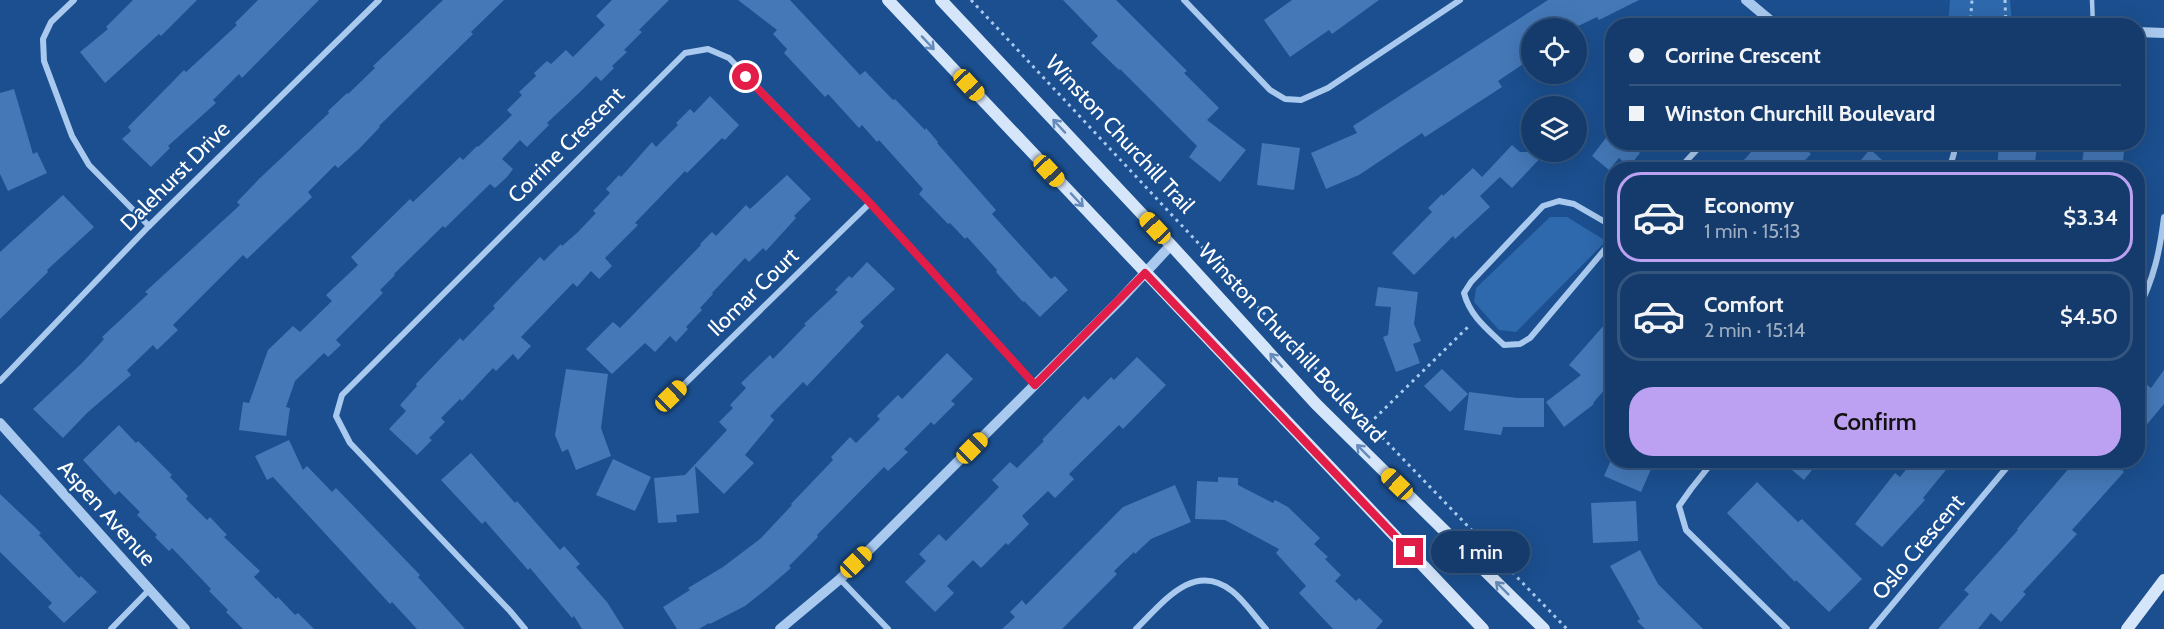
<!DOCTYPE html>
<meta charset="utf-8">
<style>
body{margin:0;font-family:Cabin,sans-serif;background:#214673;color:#f1f3f6;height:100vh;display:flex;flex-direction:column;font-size:22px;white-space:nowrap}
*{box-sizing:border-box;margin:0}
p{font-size:20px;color:#9dadc1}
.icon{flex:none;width:33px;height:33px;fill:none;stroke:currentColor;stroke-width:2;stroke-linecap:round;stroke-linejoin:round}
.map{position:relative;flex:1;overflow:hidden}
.details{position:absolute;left:1605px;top:162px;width:540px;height:306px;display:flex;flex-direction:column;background:#143b6b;border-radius:24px;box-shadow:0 6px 24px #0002,0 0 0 2px #33557e}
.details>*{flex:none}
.top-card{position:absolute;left:1605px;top:18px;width:540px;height:132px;border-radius:24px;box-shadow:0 6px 24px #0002,0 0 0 2px #33557e;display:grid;align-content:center;height:132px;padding:0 24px;background:#143b6b}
.buttons{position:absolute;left:1521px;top:18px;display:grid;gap:12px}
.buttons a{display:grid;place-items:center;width:66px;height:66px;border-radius:50%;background:#143b6b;box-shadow:0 6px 24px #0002,0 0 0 2px #33557e;font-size:30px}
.end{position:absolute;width:27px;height:27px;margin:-14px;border:8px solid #e11d48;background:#fff;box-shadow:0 0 0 3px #fff}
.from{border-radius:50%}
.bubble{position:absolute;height:42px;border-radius:21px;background:#143b6b;box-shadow:0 6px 24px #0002,0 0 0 2px #33557e;font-size:20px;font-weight:600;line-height:42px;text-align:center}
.car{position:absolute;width:18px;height:36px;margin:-18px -9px;border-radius:8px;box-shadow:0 0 4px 2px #0007;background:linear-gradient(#f5c518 24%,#345 0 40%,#f5c518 0 76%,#345 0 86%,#f5c518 0)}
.top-card b{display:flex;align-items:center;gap:21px;height:57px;font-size:22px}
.top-card b+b{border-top:2px solid #33557e}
.top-card i{width:15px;height:15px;background:#f1f3f6}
ul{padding:10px 0 0;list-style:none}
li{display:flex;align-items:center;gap:18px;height:90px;margin:0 12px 9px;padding:0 12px;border:3px solid #33557e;border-radius:24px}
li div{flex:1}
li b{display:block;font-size:22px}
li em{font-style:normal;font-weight:600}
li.current{border-color:#bca0f2}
li>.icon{width:54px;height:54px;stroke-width:1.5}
.primary-button{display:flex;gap:12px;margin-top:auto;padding:12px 24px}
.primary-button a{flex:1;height:69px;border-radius:24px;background:#bca0f2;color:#111;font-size:24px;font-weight:600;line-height:69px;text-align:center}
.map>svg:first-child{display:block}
.green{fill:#2e69ad}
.building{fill:#4478b7}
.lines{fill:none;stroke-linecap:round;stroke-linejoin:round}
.path{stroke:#a9c9ee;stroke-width:3;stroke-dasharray:3 4.5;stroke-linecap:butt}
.service{stroke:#a9c9ee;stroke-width:4.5}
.minor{stroke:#a9c9ee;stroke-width:6}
.tertiary{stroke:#a9c9ee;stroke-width:10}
.secondary{stroke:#d6e6fa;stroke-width:12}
.oneway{stroke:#668bba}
.route{stroke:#e11d48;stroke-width:8}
.labels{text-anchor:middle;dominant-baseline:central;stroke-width:4.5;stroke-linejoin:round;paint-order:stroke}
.street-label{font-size:22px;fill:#fff;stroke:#1b4f8f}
</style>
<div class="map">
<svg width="2164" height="629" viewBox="0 0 2164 629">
<rect width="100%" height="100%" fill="#1b4f8f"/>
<g class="green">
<path d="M 1950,0 L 2010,0 L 2012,22 L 1984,26 L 1948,25 Z"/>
<path d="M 1550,217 L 1567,217 L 1606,241 L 1516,332 L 1499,330 L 1474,302 L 1476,288 Z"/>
</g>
<g class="building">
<path d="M 133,0 L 197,0 L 161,36 L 159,34 L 105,83 L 80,52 L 108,29 L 106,27 Z"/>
<path d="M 258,0 L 319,0 L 242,78 L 239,74 L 213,100 L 216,103 L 168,146 L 170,148 L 151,167 L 122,139 L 131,131 L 128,127 L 184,70 L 186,72 L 237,25 L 235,23 Z"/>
<path d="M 443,0 L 504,0 L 471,32 L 473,34 L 379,126 L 380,127 L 359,149 L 338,168 L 335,165 L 308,192 L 312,197 L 247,259 L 243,255 L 173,325 L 178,330 L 157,350 L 153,345 L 127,370 L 131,375 L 87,413 L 63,438 L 33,409 L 82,363 L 104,339 L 102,337 L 148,294 L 145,292 L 240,205 L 237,202 L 259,179 L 329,113 L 328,111 L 347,93 L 348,94 L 375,68 L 373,66 Z"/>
<path d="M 612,0 L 669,0 L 639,30 L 642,32 L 624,50 L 627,52 L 612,66 L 614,68 L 601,81 L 596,76 L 580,92 L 547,123 L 549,125 L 527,147 L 520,140 L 502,159 L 513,169 L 507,177 L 495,188 L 490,184 L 445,228 L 443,226 L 394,274 L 395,275 L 380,290 L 383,293 L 336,340 L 341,345 L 328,357 L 324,353 L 295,381 L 286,407 L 290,408 L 286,436 L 239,430 L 243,402 L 249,403 L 268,350 L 293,326 L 300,332 L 332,301 L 326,295 L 358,265 L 351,257 L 410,199 L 413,202 L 460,157 L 463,160 L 477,146 L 478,147 L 512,115 L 507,110 L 522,95 L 519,92 L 536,76 L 534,73 L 547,61 L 551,64 L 566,50 L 573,57 L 605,25 L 596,16 Z"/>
<path d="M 738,0 L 790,0 L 860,75 L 865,71 L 893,100 L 895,99 L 925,130 L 926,128 L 938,142 L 937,143 L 996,210 L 992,214 L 1051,279 L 1055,276 L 1068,290 L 1040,317 L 1024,301 L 1023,302 L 996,272 L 997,270 L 967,237 L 965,239 L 950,223 L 948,224 L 919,194 L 923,189 L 879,140 L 877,142 L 862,125 L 859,128 L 828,94 L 825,97 L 784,53 L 787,49 L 773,34 L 777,30 Z"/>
<path d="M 1063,0 L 1116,0 L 1187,71 L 1184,73 L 1219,108 L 1207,120 L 1246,150 L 1220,182 L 1189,157 L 1197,146 L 1120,69 L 1119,70 L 1091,43 L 1098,36 Z"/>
<path d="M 1292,0 L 1379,0 L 1332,34 L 1329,30 L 1290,57 L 1264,20 Z"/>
<path d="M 1548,0 L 1639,0 L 1599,20 L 1597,17 L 1574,28 L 1532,28 L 1532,58 L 1498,81 L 1502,87 L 1425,137 L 1422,133 L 1359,175 L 1326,189 L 1311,153 L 1357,133 L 1353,126 Z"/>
<path d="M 14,89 L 33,154 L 37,152 L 47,173 L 8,191 L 0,174 L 0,93 Z"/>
<path d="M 710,96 L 739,125 L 725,140 L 722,138 L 687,173 L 685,171 L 635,223 L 638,225 L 605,258 L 612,266 L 599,279 L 591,271 L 577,287 L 573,283 L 521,337 L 531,346 L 518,360 L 513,354 L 496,371 L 493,368 L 462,401 L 460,399 L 441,418 L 445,422 L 429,438 L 432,440 L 417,455 L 389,429 L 406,411 L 400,405 L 417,386 L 416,384 L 460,338 L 463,341 L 495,308 L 493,306 L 540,257 L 544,261 L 561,244 L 562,246 L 578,232 L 596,213 L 593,211 L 610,193 L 606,189 L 619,175 L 621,177 L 652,142 L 656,147 L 678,125 L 676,123 L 690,109 L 694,113 Z"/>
<path d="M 1612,130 L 1612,142 L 1627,142 L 1640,153 L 1629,167 L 1619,158 L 1609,170 L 1592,156 Z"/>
<path d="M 1760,142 L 1798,142 L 1811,154 L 1796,170 L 1735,170 Z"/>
<path d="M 2085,142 L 2125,142 L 2122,170 L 2081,170 Z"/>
<path d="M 1262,143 L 1300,148 L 1294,190 L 1257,185 Z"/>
<path d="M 1999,143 L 2037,147 L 2034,170 L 1997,170 Z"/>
<path d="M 1512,145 L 1520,152 L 1546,152 L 1512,188 L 1500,177 L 1480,196 L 1490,207 L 1455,239 L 1453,236 L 1414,275 L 1392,253 L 1432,212 L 1428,208 L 1442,194 L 1443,196 L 1473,168 L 1482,177 Z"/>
<path d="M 1870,149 L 1893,170 L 1853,170 Z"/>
<path d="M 787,175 L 811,199 L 794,216 L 796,218 L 766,251 L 763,248 L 749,262 L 745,258 L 712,293 L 713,294 L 700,308 L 702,310 L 686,327 L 688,329 L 676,342 L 670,336 L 655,352 L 645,343 L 612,374 L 586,349 L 613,322 L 620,328 L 701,245 L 700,244 L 712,232 L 716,236 L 746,205 L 750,209 Z"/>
<path d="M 63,195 L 94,227 L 47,270 L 48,272 L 0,319 L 0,252 Z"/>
<path d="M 867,262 L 895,289 L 860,322 L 864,326 L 807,386 L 803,382 L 770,416 L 774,420 L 745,455 L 754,463 L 724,494 L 695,466 L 699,513 L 676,515 L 677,522 L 658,523 L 654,478 L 685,475 L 727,430 L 719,422 L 733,408 L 730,405 L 746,388 L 741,383 L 770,355 L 773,359 L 806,325 L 804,324 L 838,292 L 835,290 L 849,276 L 852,278 Z"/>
<path d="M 1378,287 L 1418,292 L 1414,324 L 1421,341 L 1413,344 L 1420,363 L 1396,372 L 1383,337 L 1388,335 L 1391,307 L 1375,306 Z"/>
<path d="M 1612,316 L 1612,381 L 1593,403 L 1594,404 L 1564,427 L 1546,402 L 1581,375 L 1569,365 Z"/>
<path d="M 947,353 L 973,379 L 951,401 L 955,404 L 934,425 L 931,422 L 904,449 L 908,452 L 888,471 L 884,467 L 817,535 L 818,537 L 789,566 L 791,568 L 769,587 L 745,606 L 710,624 L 709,623 L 699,629 L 677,629 L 663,607 L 690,590 L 688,588 L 723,567 L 760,539 L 792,505 L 791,504 L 833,460 L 831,457 L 850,437 L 856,443 L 880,419 L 877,416 L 898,395 L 902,399 Z"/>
<path d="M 1137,357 L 1166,385 L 1123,429 L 1119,425 L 1069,474 L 1074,479 L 1055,498 L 1048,491 L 1022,516 L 1029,524 L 1008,545 L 1006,543 L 981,568 L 973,560 L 947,586 L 954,593 L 935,612 L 905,582 L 926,561 L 919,554 L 939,534 L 946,541 L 999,487 L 992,480 L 1010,462 L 1017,468 L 1044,441 L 1042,440 L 1084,396 L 1088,400 L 1111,377 L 1114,380 Z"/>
<path d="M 566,369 L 608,374 L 601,428 L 611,456 L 576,470 L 568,449 L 562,452 L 555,435 Z"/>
<path d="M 1442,369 L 1468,394 L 1450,412 L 1424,386 Z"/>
<path d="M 2164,370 L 2164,404 L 2138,435 L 2138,394 L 2146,384 L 2151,388 Z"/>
<path d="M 1469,392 L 1517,398 L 1544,398 L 1544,427 L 1503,427 L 1501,435 L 1464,430 Z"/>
<path d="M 119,425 L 136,443 L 138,441 L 172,475 L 170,477 L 188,496 L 186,499 L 207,520 L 210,517 L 227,535 L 224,537 L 260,571 L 254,577 L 276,599 L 278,597 L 295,615 L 298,613 L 314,629 L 243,629 L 226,612 L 228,610 L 209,591 L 211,589 L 172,548 L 169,551 L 155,537 L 157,535 L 137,515 L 140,512 L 119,491 L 115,495 L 83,460 Z"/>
<path d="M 289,440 L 303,470 L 307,466 L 332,492 L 336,488 L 420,575 L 418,577 L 465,629 L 417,629 L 392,602 L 390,604 L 273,477 L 267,480 L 255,456 Z"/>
<path d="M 471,453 L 515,503 L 517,501 L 560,550 L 564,546 L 580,564 L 576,567 L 607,602 L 624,629 L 582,629 L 574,616 L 572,618 L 530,568 L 528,570 L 485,521 L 482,524 L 441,480 Z"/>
<path d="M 613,459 L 651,477 L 635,511 L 596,495 Z"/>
<path d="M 1611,460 L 1655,460 L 1641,492 L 1604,476 Z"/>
<path d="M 1780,460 L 1820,460 L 1804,480 Z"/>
<path d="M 1914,460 L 1954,460 L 1923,498 L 1925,500 L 1882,547 L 1855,524 L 1895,473 L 1900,477 Z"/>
<path d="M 2076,460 L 2131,460 L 2122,470 L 2124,472 L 2072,530 L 2077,534 L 2023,592 L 2026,594 L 2001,622 L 1991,613 L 1978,629 L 1938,629 L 1969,594 L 1964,590 L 2018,530 L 2017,529 Z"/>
<path d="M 1218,477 L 1238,478 L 1238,485 L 1273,503 L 1275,500 L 1288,507 L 1320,538 L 1314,544 L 1328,557 L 1325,559 L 1341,575 L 1335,581 L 1356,601 L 1359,598 L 1383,621 L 1376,629 L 1333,629 L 1299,593 L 1306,586 L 1276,553 L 1279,549 L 1225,520 L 1195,519 L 1197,481 L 1218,482 Z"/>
<path d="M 1757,482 L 1798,522 L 1802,519 L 1862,579 L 1829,612 L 1796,580 L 1795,582 L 1727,513 Z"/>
<path d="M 1175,485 L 1191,522 L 1151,539 L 1135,554 L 1134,552 L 1114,571 L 1117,574 L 1062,629 L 1002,629 L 1015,617 L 1010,612 L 1022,600 L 1026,605 L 1123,507 Z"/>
<path d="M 0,494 L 41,533 L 39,535 L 79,578 L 81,576 L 97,592 L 64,623 L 48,607 L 52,603 L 0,552 Z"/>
<path d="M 1636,501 L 1638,541 L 1593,543 L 1591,503 Z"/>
<path d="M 1640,550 L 1658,584 L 1703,629 L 1645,629 L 1637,621 L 1640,619 L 1610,566 Z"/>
</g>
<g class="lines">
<g class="path">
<path d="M 971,0 L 1300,352 L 1567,629"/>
<path d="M 2005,0 L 2006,26"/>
<path d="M 1970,26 L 1972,0"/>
<path d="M 1369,424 L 1469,326"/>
</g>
<path class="service" d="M 2092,0 L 2093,26"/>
<g class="minor">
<path d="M 74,0 L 51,22 L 43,39 L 44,61 L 72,136 L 89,165 L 149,226"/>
<path d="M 1184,0 L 1270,90 L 1285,99 L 1301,100 L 1328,88 L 1460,0"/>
<path d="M 1678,170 L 1704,142"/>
<path d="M 1949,170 L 1954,153 L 1954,142"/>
<path d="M 1612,226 L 1574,204 L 1559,201 L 1543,206 L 1471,282 L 1464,293 C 1470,316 1487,329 1504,345 L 1520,344 L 1530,338 L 1612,241"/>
<path d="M 2138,309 C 2154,279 2160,250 2164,217"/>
<path d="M 0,381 L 149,226 L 379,0"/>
<path d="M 662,406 L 870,203"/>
<path d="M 1714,460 L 1691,489 L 1679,506 L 1686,530 L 1787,629"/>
<path d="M 840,579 L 888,629"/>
<path d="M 111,629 L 149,590"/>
<path d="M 525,629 L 510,611 L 350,443 L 336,416 L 342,395 L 685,53 L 708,49 L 729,58 L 870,203 L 1035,385"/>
<path d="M 1136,629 C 1162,604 1193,560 1232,591 C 1245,601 1255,617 1266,629"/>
<path d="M 1872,629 L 2013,460"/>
</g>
<g class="tertiary">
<path d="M 1746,0 L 1777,26"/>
<path d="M 2138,32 L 2164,33"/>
<path d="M 0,423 L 185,629"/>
<path d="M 780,629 L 840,579 L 1119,301 L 1171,245"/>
</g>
<g class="secondary">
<path d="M 888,0 L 1483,629"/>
<path d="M 941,0 L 1171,245 L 1316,404 L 1544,629"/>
<path d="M 2127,629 L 2164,580"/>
</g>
</g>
<defs><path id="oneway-shaft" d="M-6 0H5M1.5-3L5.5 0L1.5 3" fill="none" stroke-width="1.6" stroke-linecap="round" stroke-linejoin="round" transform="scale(1.5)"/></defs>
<g class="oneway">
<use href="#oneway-shaft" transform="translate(928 43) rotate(47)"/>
<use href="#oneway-shaft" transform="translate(1059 126) rotate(-133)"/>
<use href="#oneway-shaft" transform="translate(1077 200) rotate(47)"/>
<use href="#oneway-shaft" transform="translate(1276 360) rotate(-132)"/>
<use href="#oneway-shaft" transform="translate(1363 451) rotate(-135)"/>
<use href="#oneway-shaft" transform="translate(1502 588) rotate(-135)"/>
</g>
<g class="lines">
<path class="route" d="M 746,77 L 870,203 L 1035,385 L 1145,273 L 1410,552"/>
</g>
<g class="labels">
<g class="street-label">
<text transform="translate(1120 134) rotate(47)">Winston Churchill Trail</text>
<text transform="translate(566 145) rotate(-45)">Corrine Crescent</text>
<text transform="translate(175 176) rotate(-45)">Dalehurst Drive</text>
<text transform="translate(753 292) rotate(-44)">Ilomar Court</text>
<text transform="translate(1292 343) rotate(47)">Winston Churchill Boulevard</text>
<text transform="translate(107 513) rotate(48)">Aspen Avenue</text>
<text transform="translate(1918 547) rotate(-50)">Oslo Crescent</text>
</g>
</g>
</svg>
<div class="buttons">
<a><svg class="icon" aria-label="locate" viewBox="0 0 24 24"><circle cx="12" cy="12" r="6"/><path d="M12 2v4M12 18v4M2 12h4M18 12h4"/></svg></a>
<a><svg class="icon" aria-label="layers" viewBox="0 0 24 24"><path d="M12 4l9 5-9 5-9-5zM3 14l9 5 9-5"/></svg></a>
</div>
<i class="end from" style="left:746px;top:77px"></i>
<i class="end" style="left:1410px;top:552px"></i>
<div class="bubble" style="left:1431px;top:531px;width:99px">1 min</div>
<i class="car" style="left:969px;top:85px;rotate:137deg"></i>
<i class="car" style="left:1049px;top:171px;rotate:137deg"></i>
<i class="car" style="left:1155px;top:228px;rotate:317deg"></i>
<i class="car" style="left:671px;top:396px;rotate:46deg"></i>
<i class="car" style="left:972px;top:448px;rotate:45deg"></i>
<i class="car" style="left:1397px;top:484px;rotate:314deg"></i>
<i class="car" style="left:856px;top:562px;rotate:46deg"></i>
<div class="top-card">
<b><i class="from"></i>Corrine Crescent</b>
<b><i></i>Winston Churchill Boulevard</b>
</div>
<section class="details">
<ul>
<li class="current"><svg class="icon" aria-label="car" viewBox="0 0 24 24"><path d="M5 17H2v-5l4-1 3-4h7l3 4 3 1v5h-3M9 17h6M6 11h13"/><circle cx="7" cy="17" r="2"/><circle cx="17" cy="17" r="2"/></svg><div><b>Economy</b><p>1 min · 15:13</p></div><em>$3.34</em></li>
<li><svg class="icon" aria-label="car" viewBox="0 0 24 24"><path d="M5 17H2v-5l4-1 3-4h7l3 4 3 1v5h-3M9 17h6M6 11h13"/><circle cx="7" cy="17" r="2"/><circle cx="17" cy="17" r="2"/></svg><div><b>Comfort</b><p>2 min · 15:14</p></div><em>$4.50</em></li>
</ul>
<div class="primary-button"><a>Confirm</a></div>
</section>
</div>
